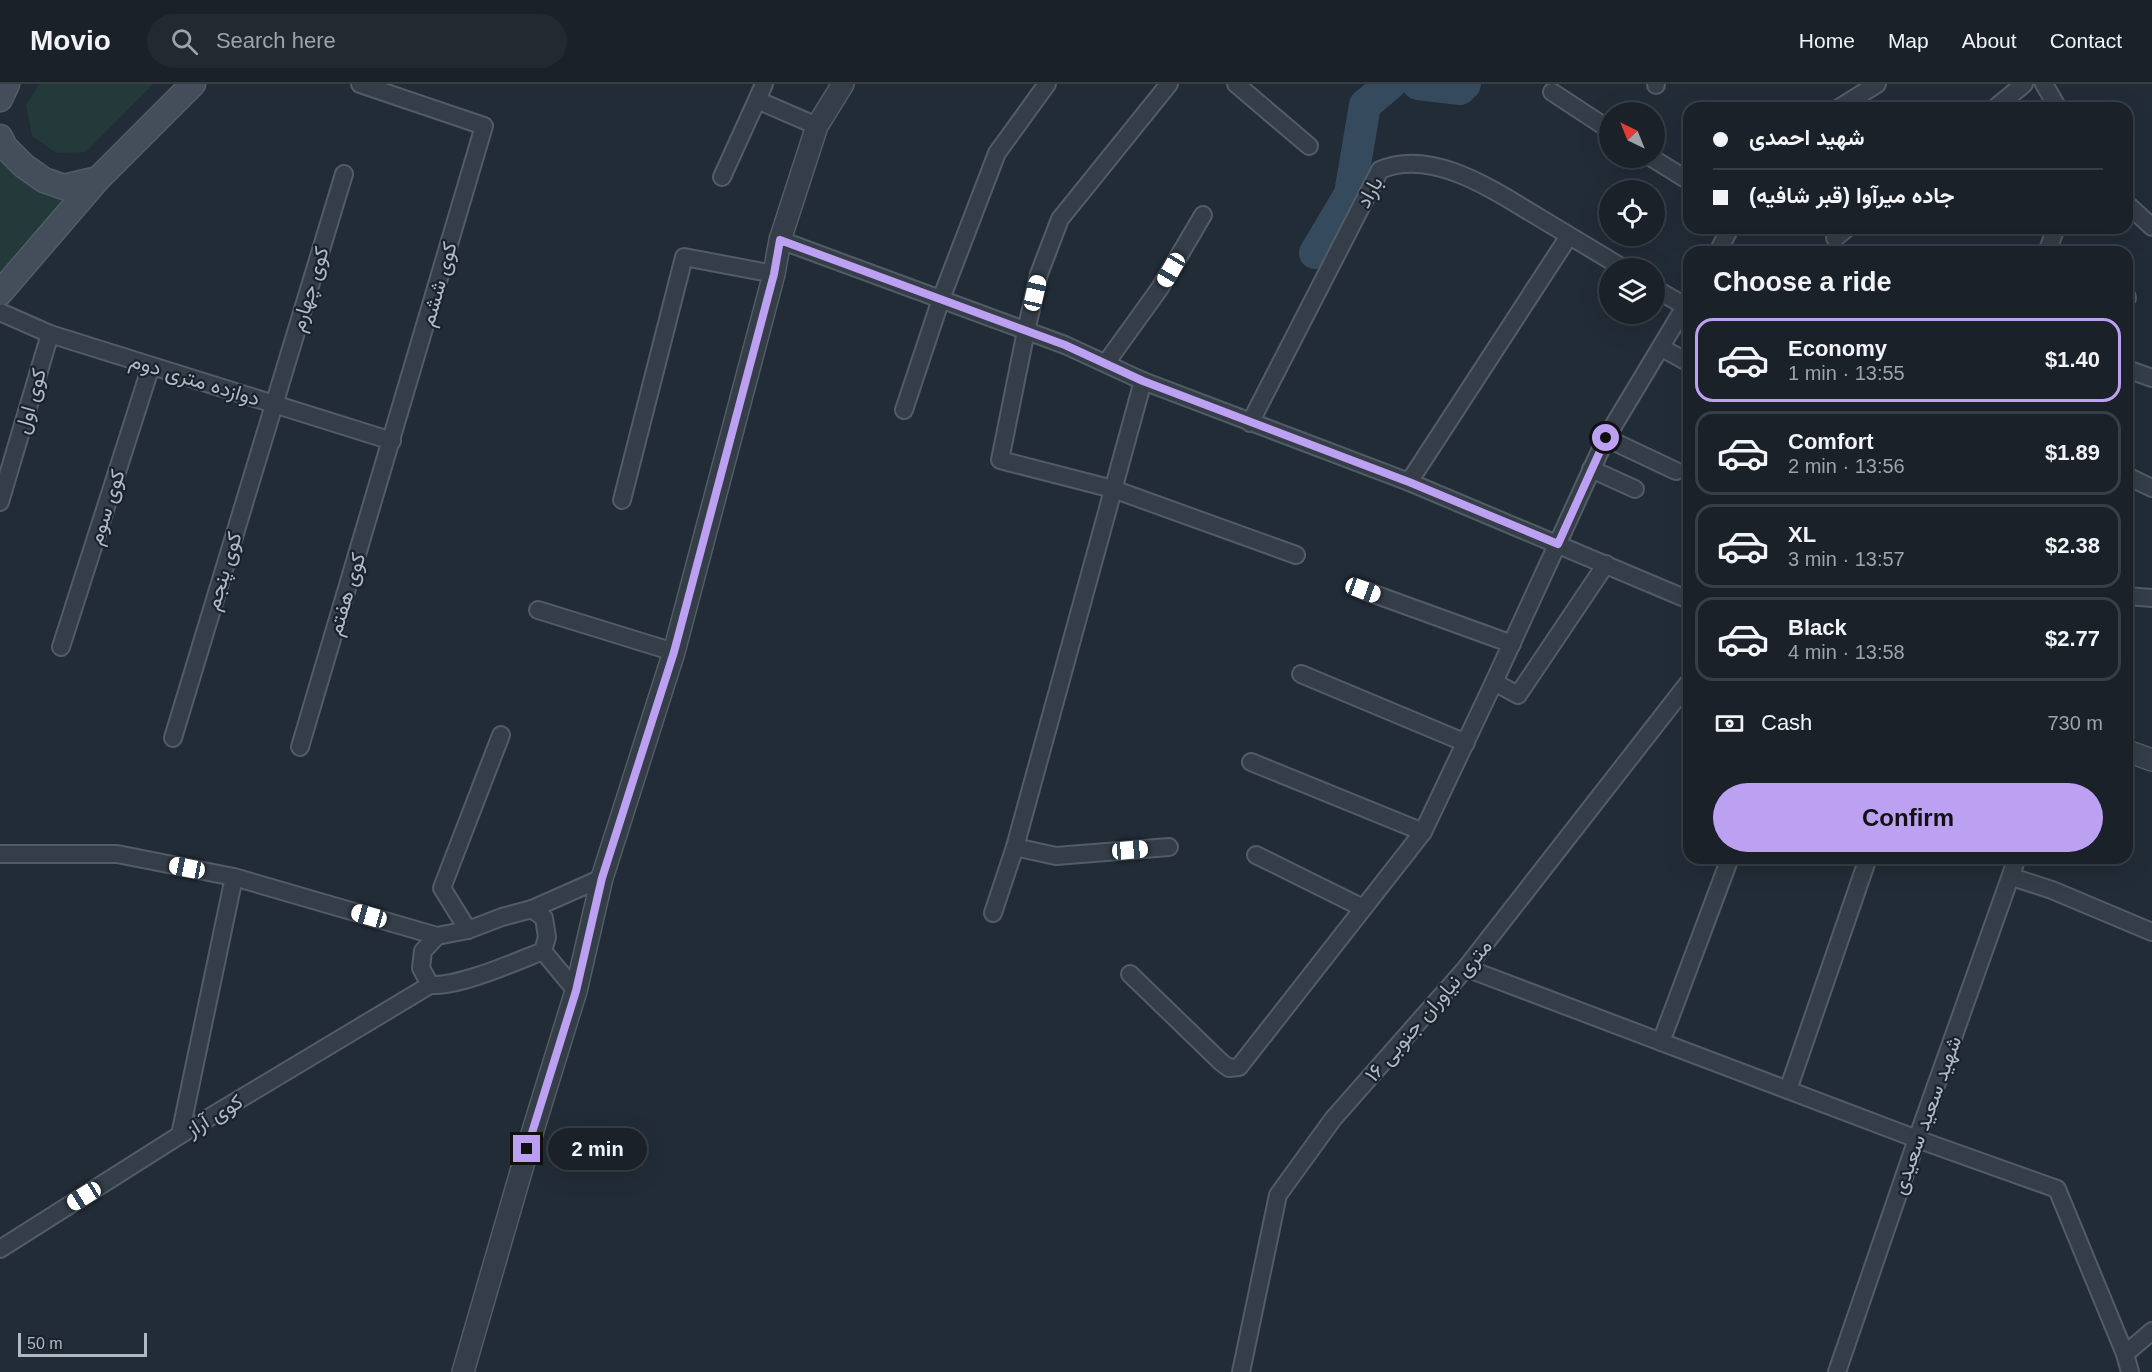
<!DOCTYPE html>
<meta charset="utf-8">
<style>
body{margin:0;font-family:Helvetica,Vazirmatn,sans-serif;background:#232931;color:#f1f3f6;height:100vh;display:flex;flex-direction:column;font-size:22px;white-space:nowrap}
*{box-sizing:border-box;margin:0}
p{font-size:20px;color:#9fa3a8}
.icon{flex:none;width:33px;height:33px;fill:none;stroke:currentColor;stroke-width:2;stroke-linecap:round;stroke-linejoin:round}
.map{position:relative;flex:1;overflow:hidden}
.panel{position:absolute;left:1683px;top:162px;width:450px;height:618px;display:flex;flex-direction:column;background:#1a2129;border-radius:18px;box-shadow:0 6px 24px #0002,0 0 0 2px #383e46}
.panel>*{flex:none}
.top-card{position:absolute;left:1683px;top:18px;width:450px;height:132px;border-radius:18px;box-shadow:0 6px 24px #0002,0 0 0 2px #383e46;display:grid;align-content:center;height:132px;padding:0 30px;background:#1a2129}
.needle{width:39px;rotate:317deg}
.buttons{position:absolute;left:1599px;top:18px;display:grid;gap:12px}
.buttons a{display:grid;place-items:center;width:66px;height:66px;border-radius:50%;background:#1a2129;box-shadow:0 6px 24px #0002,0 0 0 2px #383e46;font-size:30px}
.scale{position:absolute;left:18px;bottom:15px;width:129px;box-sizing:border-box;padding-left:6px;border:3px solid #afb9c4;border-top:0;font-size:16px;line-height:21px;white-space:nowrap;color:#afb9c4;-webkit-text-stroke:4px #1a232c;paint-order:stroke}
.end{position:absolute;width:27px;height:27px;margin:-14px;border:8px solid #bca0f2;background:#111;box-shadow:0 0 0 3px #111}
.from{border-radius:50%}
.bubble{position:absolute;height:42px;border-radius:21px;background:#1a2129;box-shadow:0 6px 24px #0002,0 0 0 2px #383e46;font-size:20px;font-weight:700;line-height:42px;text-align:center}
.car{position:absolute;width:18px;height:36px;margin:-18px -9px;border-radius:8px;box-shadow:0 0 4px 2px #0007;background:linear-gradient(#fff 24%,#345 0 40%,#fff 0 76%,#345 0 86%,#fff 0)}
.top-card b{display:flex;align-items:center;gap:21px;height:57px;font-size:22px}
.top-card b+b{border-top:2px solid #383e46}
.top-card i{width:15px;height:15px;background:#f1f3f6}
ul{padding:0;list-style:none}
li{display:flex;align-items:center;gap:18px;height:84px;margin:0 12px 9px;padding:0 18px;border:3px solid #383e46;border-radius:18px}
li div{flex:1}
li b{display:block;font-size:22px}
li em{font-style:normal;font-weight:700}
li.on{border-color:#bca0f2}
li>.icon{width:54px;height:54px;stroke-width:1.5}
h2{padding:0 30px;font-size:27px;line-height:72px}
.pay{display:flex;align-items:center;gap:15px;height:66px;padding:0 30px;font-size:22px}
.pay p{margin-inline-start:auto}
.button{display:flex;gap:12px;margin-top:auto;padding:12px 30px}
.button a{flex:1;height:69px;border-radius:36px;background:#bca0f2;color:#111;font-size:24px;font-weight:700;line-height:69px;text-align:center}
header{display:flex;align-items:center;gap:36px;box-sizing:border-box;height:84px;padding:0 30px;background:#1a2129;border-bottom:2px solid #383e46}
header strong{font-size:28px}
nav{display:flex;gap:33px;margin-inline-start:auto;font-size:21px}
.search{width:420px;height:54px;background:#232931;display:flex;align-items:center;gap:15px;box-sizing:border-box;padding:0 21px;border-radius:33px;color:#9fa3a8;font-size:22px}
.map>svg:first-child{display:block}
.green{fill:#243939}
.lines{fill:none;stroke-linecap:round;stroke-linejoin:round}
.river{stroke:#364a5e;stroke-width:32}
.minor-casing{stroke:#525c65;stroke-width:20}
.tertiary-casing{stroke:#525c65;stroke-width:24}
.secondary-casing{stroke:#525c65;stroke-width:27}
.minor{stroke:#353e48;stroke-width:16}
.tertiary{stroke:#353e48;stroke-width:21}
.secondary{stroke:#434e5a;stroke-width:24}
.route{stroke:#bca0f2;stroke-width:8}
.labels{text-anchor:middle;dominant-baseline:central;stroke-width:4.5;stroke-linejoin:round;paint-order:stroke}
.street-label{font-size:21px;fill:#afb9c4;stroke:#1a232c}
</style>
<header>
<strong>Movio</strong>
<div class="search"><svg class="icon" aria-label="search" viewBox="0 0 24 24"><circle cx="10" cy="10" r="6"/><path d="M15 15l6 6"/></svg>Search here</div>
<nav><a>Home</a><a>Map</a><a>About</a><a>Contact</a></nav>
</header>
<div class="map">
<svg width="2152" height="1288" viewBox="0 0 2152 1288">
<rect width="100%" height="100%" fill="#222c37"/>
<g class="green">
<path d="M 39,0 L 153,0 L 86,68 L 56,69 L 32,52 L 26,21 Z"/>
<path d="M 0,69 L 41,106 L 68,119 L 0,194 Z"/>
</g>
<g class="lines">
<g class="river">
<path d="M 1418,0 L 1460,5 L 1465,0"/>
<path d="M 1315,169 L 1350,110 L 1365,21 L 1390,0"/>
</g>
<defs>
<g id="minor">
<path d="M 1169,0 L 1060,135 L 1039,190 L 1026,247 L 1000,376 L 1113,405 L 1296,471"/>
<path d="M 1236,0 L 1309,62"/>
<path d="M 2044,0 L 2058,24"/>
<path d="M 1656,1 L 1656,0"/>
<path d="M 1552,8 L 1610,46"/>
<path d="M 757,16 L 764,0"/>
<path d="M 1839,24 L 1877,0"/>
<path d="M 1995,24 L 2024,0"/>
<path d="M 1652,74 L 1689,97"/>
<path d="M 722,93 L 757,16 L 817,42"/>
<path d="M 2127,120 L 2152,143"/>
<path d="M 1835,154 L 1847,144"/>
<path d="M 780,156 L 1065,261 L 1143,297 L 1409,398 L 1689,516"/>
<path d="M 1718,168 L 1730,144"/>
<path d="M 2047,168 L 2056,144"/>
<path d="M 1654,204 L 1685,222"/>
<path d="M 2127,214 L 2127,213"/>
<path d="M 0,228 L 50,250 L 392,357"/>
<path d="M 1662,264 L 1689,279"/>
<path d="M 1106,279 L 1160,204 L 1203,131"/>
<path d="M 2127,285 L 2152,294"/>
<path d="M 904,326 L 941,215 L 997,69 L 1047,0"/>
<path d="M 1250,339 L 1380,86 C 1433,63 1496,108 1540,134 C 1568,151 1596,168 1623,184"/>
<path d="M 1606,354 L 1676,387"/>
<path d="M 1591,385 L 1635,405"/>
<path d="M 2127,392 L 2152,404"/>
<path d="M 1409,398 L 1569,152"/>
<path d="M 622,416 L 684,173 L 774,190"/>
<path d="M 0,418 L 50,250"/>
<path d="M 1363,506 L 1512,560"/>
<path d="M 2127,512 L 2152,514"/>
<path d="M 538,526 L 674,568"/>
<path d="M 61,563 L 151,282"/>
<path d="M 1301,590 L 1466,659"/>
<path d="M 1494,598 L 1518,611 L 1606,480"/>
<path d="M 173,654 L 344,90"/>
<path d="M 300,663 L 484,42 L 360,0"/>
<path d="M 1251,678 L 1423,748"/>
<path d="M 1015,763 L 1056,772 L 1169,763"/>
<path d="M 0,770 L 117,770 L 234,793 L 437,852"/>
<path d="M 1256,771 L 1363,824"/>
<path d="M 2012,793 L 2052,806 L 2152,848"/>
<path d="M 532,825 L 544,834 L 547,853 L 543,867 C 515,878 459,903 430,901 L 421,884 L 423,867 L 437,852 L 468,846 L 502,833 Z"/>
<path d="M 532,825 L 602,794"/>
<path d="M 993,829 L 1015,763 L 1143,297"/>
<path d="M 468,846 L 442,804 L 501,651"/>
<path d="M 543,867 L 576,907"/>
<path d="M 1466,884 L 1917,1055 L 2057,1105 L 2125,1270 L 2130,1288"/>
<path d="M 1130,890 L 1221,978 L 1229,984 L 1239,983 L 1423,748 L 1494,598 L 1606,354 L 1689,216"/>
<path d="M 1661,958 L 1730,774"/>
<path d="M 1788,1006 L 1868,774"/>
<path d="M 180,1051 L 234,793"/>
<path d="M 0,1165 L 180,1051 L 430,901"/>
<path d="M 2125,1270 L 2152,1247"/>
<path d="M 1241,1288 L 1278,1111 L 1333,1035 L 1466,884 L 1689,598"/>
<path d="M 1837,1288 L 1917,1055 L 2017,774"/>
</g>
<g id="tertiary">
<path d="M 2127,667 L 2152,676"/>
<path d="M 463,1288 L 534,1043 L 576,907 L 602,794 L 674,568 L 774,190 L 780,156 L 817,42 L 843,0"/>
</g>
<g id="secondary">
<path d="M 0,15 L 7,0"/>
<path d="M 0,53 L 5,63 L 24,82 L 44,96 L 64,103 L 98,95 L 193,0"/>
<path d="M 0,209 L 98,95"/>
</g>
</defs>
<use href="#minor" class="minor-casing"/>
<use href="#tertiary" class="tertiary-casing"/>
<use href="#secondary" class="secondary-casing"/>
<use href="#minor" class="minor"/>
<use href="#tertiary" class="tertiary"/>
<use href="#secondary" class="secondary"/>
</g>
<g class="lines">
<path class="route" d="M 527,1065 L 576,907 L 602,794 L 674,568 L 774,190 L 780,156 L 1065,261 L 1143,297 L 1409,398 L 1558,460 L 1606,354"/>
</g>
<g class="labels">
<g class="street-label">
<text transform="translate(1369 108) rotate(-61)">باراد</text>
<text transform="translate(438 200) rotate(-74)">کوی ششم</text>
<text transform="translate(309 205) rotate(-73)">کوی چهارم</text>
<text transform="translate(195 295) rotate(17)">دوازده متری دوم</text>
<text transform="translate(30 317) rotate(-74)">کوی اول</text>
<text transform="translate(106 423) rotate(-72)">کوی سوم</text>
<text transform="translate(223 487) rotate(-73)">کوی پنجم</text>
<text transform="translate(346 510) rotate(-73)">کوی هفتم</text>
<text transform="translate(1428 926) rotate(-49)">۱۶ متری نیاوران جنوبی</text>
<text transform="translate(214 1031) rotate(-31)">کوی آراز</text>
<text transform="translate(1926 1031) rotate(-70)">شهید سعید سعیدی</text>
</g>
</g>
</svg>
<div class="buttons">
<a><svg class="needle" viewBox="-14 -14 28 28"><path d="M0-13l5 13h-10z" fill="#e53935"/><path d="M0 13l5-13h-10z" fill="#9fa3a8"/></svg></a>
<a><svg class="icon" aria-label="locate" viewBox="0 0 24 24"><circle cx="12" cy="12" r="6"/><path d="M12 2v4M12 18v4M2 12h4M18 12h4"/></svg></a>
<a><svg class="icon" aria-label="layers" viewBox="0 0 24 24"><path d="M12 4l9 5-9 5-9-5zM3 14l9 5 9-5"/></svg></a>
</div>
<div class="scale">50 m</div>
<i class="end from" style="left:1606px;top:354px"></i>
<i class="end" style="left:527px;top:1065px"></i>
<div class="bubble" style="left:548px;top:1044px;width:99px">2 min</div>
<i class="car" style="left:1171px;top:186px;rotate:210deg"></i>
<i class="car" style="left:1035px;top:209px;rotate:13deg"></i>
<i class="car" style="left:1363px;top:506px;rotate:110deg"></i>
<i class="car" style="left:1130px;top:766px;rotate:85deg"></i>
<i class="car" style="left:187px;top:784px;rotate:281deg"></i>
<i class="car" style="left:369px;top:832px;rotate:286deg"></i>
<i class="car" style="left:84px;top:1112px;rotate:238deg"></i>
<div class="top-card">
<b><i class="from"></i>شهید احمدی</b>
<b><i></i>جاده میرآوا (قبر شافیه)</b>
</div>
<section class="panel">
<h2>Choose a ride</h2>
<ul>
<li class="on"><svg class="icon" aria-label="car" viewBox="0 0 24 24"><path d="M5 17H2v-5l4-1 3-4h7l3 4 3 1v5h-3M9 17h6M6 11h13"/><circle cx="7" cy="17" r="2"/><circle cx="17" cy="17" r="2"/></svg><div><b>Economy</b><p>1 min · 13:55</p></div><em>$1.40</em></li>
<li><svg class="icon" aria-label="car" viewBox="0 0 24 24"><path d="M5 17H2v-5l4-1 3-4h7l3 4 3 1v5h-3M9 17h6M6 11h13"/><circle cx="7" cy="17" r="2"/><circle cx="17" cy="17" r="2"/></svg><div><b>Comfort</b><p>2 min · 13:56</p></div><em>$1.89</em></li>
<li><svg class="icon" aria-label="car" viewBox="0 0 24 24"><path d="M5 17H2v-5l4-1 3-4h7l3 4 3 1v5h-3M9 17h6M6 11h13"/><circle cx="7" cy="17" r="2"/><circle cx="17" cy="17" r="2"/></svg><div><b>XL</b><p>3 min · 13:57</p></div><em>$2.38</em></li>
<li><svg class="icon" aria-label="car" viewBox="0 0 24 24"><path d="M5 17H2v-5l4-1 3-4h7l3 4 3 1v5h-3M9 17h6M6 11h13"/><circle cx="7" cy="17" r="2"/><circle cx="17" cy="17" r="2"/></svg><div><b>Black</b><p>4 min · 13:58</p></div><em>$2.77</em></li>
</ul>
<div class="pay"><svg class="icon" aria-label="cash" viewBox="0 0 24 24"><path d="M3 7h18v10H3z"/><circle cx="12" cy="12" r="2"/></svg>Cash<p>730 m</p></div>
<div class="button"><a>Confirm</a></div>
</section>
</div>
